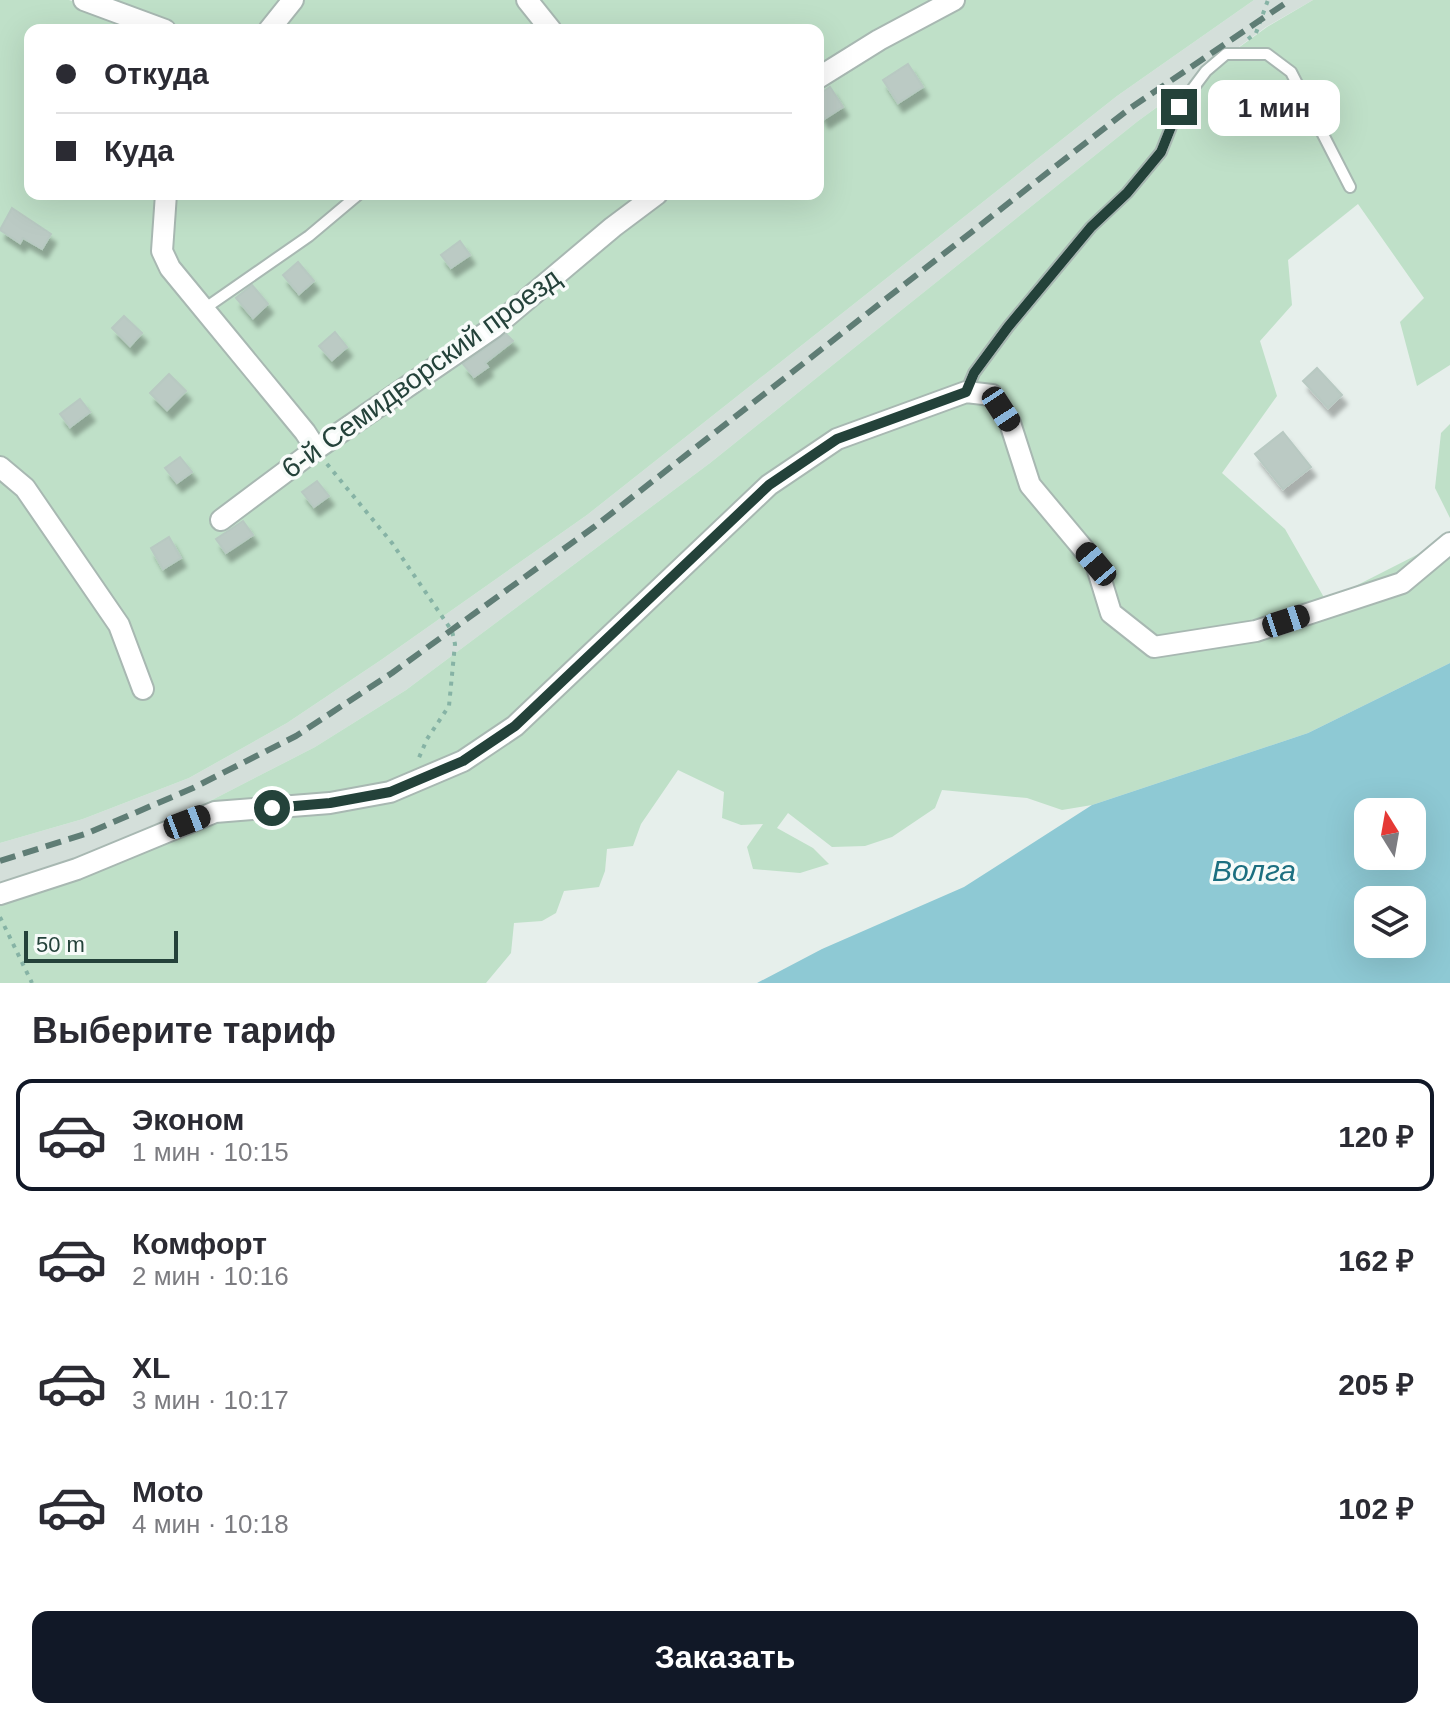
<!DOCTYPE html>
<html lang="ru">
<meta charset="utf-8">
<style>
body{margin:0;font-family:Helvetica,sans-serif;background:#f2f2f3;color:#2b2b33;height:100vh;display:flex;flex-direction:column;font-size:30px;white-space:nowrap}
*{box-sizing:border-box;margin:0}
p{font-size:26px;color:#7c7c81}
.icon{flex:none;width:44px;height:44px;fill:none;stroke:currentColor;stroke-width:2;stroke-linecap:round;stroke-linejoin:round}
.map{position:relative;height:983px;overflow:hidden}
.panel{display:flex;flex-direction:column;background:#fff;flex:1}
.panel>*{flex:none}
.hud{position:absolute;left:24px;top:24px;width:800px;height:176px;border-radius:16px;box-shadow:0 8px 32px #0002;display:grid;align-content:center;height:176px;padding:0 32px;background:#fff}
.needle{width:52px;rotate:349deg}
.fabs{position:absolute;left:1354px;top:798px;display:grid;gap:16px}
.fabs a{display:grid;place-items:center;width:72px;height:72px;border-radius:16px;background:#fff;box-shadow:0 8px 32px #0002;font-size:40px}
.scale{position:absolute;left:24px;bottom:20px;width:154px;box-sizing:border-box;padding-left:8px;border:4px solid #24423a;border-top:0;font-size:22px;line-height:28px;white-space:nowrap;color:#24423a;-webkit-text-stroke:6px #f7fbf9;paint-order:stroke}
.end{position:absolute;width:36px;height:36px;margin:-18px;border:10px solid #24423a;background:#fff;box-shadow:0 0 0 4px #fff}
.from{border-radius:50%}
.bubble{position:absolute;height:56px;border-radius:16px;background:#fff;box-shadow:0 8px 32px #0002;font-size:26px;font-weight:800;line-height:56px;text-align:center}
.car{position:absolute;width:24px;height:48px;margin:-24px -12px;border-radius:10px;box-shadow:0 0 6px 2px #0007;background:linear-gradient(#222 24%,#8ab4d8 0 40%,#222 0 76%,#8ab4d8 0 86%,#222 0)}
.hud b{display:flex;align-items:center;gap:28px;height:76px;font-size:30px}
.hud b+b{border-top:2px solid #e1e1e2}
.hud i{width:20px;height:20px;background:#2b2b33}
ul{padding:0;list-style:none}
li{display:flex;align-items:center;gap:24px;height:112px;margin:0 16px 12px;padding:0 16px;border:4px solid transparent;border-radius:16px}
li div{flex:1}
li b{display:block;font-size:30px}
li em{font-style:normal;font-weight:800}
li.active{border-color:#111827}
li>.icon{width:72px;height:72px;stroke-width:1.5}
h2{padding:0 32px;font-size:36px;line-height:96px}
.primary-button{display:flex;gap:16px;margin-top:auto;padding:16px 32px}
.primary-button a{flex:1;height:92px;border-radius:16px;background:#111827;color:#fff;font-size:32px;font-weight:800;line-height:92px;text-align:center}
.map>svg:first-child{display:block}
.built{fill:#d4dfda}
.green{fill:#bfe0c8}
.water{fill:#8ec9d4;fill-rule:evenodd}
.building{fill:#bbcac4;stroke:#b8c9c2;stroke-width:2;filter:url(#shadow)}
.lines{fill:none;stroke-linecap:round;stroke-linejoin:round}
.lane-casing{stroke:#a8b8b2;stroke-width:14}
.street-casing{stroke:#a8b8b2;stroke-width:24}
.path{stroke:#86b3a5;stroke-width:4;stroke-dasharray:4 6;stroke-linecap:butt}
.lane{stroke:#fff;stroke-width:10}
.street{stroke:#fff;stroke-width:20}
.rail{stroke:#5f7d75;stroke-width:6;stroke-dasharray:16 8;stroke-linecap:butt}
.route{stroke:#24423a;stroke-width:10}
.labels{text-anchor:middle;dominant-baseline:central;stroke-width:7;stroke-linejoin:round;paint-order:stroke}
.street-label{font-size:28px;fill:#24423a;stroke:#f7fbf9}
.water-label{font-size:30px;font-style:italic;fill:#1c6f80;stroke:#f7fbf9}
</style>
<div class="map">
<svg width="1450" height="983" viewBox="0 0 1450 983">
<defs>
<filter id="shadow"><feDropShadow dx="5" dy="9" stdDeviation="2" flood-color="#0004"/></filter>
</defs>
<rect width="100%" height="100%" fill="#e6efeb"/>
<path class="built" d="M 1254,0 L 1313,0 L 1266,27 L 1138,121 L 710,463 L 406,690 L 315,747 L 210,801 L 101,850 L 0,885 L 0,843 L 83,819 L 189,778 L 287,723 L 381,660 L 587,515 L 1117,96 Z"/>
<g class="green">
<path d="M 0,0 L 69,0 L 156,30 L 30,30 L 30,194 L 163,194 L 157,252 L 304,441 L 302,453 L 666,194 L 818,194 L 818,89 L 827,80 L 882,45 L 964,0 L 1254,0 L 1117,96 L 587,515 L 381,660 L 287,723 L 189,778 L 83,819 L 0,843 Z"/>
<path d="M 91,0 L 288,0 L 270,24 L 254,30 L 177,30 Z"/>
<path d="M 299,0 L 521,0 L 545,30 L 275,30 Z"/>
<path d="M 533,0 L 943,0 L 818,69 L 818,30 L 557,30 Z"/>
<path d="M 1313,0 L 1450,0 L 1450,365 L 1417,386 L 1400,322 L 1424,298 L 1358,204 L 1288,260 L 1292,305 L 1260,341 L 1277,396 L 1222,473 L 1285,529 L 1326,601 L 1450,538 L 1450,663 L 1308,733 L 1092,805 L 1062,810 L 1027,798 L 942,790 L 935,808 L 892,837 L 865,846 L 832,847 L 788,813 L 777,828 L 813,848 L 829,864 L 800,873 L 753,869 L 747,847 L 763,824 L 741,825 L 722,818 L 724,792 L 678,770 L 641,824 L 633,846 L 607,849 L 605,871 L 599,887 L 564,891 L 556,913 L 542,921 L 514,923 L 511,953 L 486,983 L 0,983 L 0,885 L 101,850 L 210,801 L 315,747 L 406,690 L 710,463 L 1138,121 L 1267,27 Z"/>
<path d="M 172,194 L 652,194 L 490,325 L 326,438 L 308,430 L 167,248 Z"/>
<path d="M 1450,424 L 1450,518 L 1435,488 L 1441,433 Z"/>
</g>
<path class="water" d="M 1450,663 L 1450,983 L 757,983 L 822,949 L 964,887 L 1092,805 L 1308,733 ZM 1368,812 L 1412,812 L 1412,856 L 1368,856 ZM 1368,900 L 1412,900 L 1412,944 L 1368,944 Z"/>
<g class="building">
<path d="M 908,64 L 923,87 L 898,103 L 883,80 Z"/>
<path d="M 830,87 L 843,107 L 824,119 L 818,109 L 818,95 Z"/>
<path d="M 12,208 L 51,234 L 42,249 L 23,238 L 20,243 L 0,230 Z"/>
<path d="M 460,241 L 470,255 L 451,268 L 441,255 Z"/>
<path d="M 298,262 L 314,281 L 299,294 L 283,275 Z"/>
<path d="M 252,285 L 268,304 L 253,318 L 236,298 Z"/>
<path d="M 124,316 L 142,333 L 130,346 L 112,328 Z"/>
<path d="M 335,332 L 347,347 L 332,360 L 319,346 Z"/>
<path d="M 506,334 L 513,341 L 485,363 L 488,367 L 474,377 L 463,364 Z"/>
<path d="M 1317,368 L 1342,395 L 1328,408 L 1303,381 Z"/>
<path d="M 169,374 L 186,391 L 167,410 L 150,393 Z"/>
<path d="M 80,399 L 90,412 L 70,427 L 60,414 Z"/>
<path d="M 1283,432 L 1311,467 L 1283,489 L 1255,454 Z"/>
<path d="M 180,457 L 192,472 L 177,483 L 165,468 Z"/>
<path d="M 317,481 L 329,496 L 314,507 L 302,492 Z"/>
<path d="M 243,521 L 253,535 L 226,553 L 216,539 Z"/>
<path d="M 169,537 L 181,558 L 163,569 L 151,548 Z"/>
</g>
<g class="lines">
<defs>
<g id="lane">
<path d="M 204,309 L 309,236 L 359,194"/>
<path d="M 966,392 L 974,373 L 1008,327 L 1091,227 L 1127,193 L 1161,152 L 1179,107 L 1206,71 L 1226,54 L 1267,54 L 1291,72 L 1350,187"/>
</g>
<g id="street">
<path d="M 84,0 L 165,30"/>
<path d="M 527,0 L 551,30"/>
<path d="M 269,30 L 293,0"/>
<path d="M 818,78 L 879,40 L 954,0"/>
<path d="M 166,194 L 162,251 L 170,268 L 305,432 L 316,449"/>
<path d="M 0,467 L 25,488 L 119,625 L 143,689"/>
<path d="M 221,520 L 316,449 L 493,328 L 613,227 L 657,194"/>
<path d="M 0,894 L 77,869 L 215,812 L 330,803 L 390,792 L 463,761 L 515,726 L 769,485 L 837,439 L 966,392 L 992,395 L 1010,423 L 1030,485 L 1096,564 L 1111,613 L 1154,647 L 1256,631 L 1402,583 L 1450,543"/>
</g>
</defs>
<use href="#lane" class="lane-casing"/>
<use href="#street" class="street-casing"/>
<g class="path">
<path d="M 1248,39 L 1256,33 L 1268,0"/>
<path d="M 327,464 L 392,543 L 452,631 L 455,644 L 449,706 L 427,739 L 418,760"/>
<path d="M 0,917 L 32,983"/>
</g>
<use href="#lane" class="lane"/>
<use href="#street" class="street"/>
<path class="rail" d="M 0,861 L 88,833 L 193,788 L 296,736 L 392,673 L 594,527 L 1129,109 L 1290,0"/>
</g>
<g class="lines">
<path class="route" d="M 272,808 L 330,803 L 390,792 L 463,761 L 515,726 L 769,485 L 837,439 L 966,392 L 974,373 L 1008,327 L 1091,227 L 1127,193 L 1161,152 L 1179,107"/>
</g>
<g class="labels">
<g class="street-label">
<text transform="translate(421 373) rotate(-36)">6-й Семидворский проезд</text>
</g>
<g class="water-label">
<text x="1254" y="870">Волга</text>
</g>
</g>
</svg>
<div class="fabs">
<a><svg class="needle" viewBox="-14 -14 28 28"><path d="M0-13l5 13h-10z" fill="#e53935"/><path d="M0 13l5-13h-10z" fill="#7c7c81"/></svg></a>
<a><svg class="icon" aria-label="layers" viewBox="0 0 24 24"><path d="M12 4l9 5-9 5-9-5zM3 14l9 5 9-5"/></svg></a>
</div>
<div class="scale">50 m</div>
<i class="end from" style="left:272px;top:808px"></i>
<i class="end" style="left:1179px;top:107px"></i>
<div class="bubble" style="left:1208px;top:80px;width:132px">1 мин</div>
<i class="car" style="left:1001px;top:409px;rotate:147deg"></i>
<i class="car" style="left:1096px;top:564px;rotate:320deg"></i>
<i class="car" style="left:1286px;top:621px;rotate:72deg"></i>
<i class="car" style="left:187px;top:822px;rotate:69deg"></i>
<div class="hud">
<b><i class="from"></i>Откуда</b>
<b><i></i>Куда</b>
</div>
</div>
<section class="panel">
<h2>Выберите тариф</h2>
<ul>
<li class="active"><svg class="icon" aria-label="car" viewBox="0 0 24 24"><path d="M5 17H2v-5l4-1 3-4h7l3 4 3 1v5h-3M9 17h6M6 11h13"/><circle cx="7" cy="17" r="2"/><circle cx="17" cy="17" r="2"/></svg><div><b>Эконом</b><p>1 мин · 10:15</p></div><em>120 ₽</em></li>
<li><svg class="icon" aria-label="car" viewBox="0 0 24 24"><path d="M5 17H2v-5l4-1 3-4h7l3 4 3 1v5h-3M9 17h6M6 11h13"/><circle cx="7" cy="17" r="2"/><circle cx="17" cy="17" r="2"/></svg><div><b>Комфорт</b><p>2 мин · 10:16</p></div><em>162 ₽</em></li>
<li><svg class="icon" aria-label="car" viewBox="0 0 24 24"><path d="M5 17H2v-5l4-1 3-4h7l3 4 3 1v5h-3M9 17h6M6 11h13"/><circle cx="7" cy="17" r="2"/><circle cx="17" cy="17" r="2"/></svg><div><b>XL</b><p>3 мин · 10:17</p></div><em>205 ₽</em></li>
<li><svg class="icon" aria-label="car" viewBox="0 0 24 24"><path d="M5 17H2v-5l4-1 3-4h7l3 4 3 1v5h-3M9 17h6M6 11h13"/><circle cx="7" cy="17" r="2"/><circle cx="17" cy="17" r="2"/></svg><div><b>Moto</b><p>4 мин · 10:18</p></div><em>102 ₽</em></li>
</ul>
<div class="primary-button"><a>Заказать</a></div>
</section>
